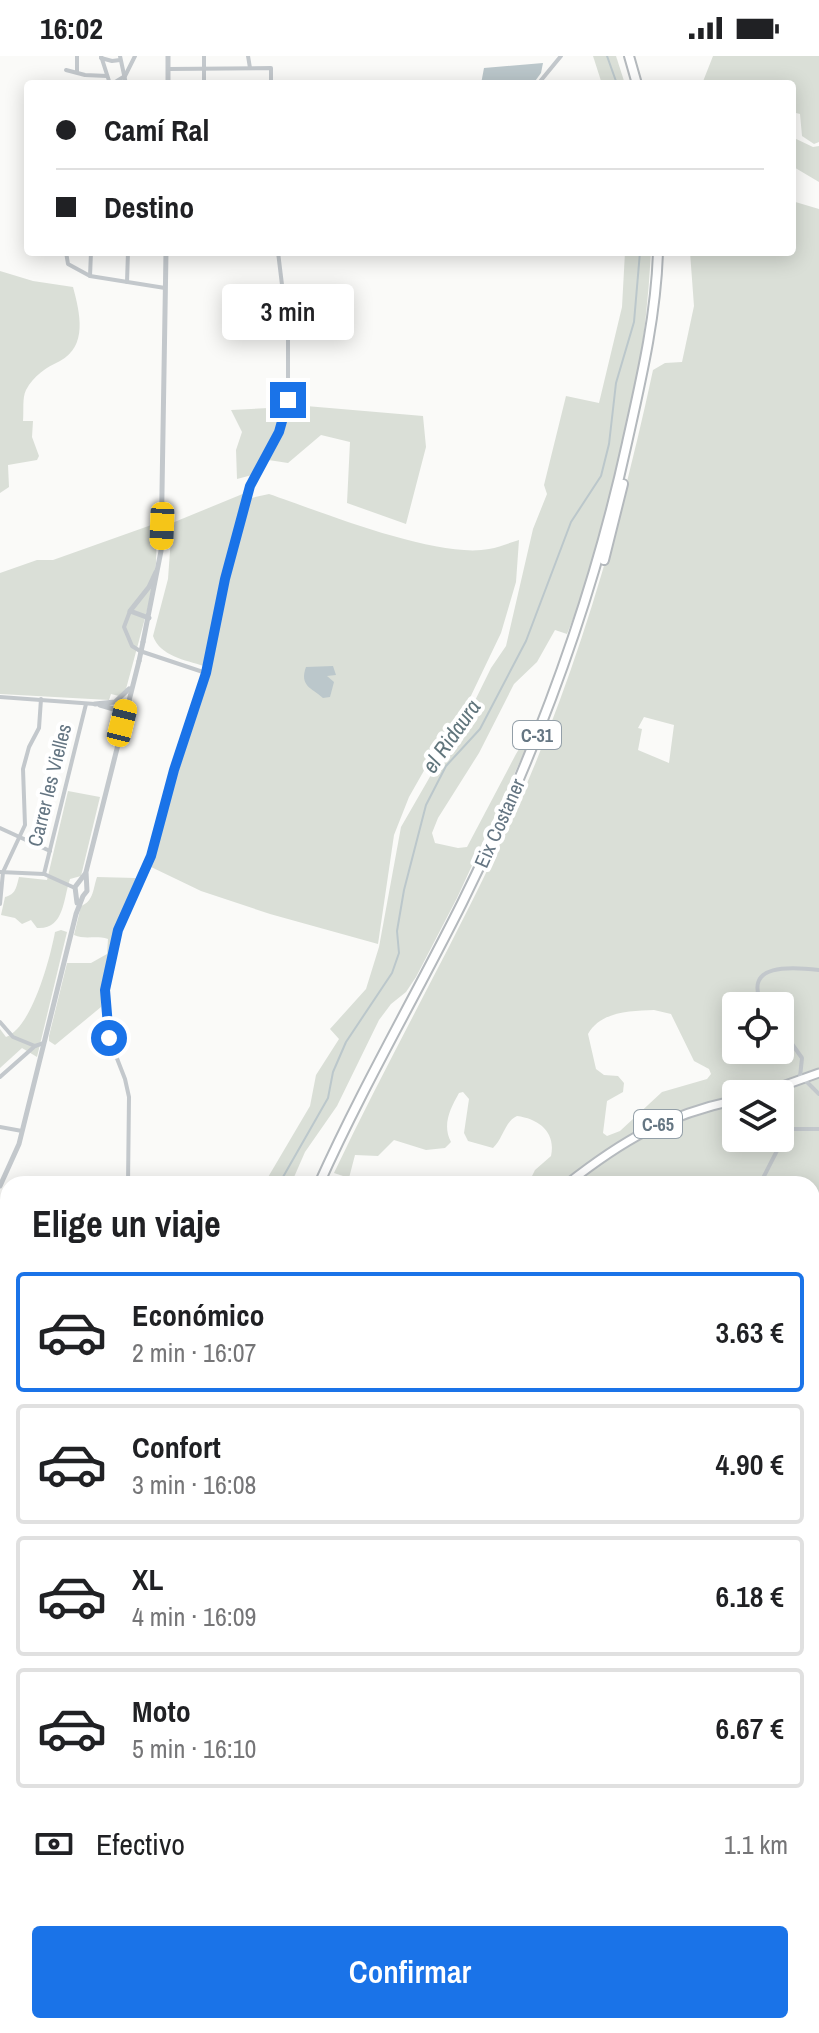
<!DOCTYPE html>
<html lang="es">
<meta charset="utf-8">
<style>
body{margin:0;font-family:"Archivo Narrow",sans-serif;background:#f6f6f6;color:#202124;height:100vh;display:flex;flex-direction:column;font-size:30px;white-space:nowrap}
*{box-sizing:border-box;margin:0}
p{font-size:26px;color:#757577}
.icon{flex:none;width:44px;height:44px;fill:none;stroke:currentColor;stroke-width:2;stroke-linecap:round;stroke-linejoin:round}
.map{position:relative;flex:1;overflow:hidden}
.side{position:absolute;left:0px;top:1120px;width:820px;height:858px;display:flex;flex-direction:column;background:#fff;border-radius:24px 24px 0 0;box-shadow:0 4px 20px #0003}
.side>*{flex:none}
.banner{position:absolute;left:24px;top:24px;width:772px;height:176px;border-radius:8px;box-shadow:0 4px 20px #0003;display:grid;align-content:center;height:176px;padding:0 32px;background:#fff}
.fabs{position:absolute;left:722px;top:936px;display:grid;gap:16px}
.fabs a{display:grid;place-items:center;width:72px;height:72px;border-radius:8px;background:#fff;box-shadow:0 4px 20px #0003;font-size:40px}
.end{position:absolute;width:36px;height:36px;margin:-18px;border:10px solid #1a73e8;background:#fff;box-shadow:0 0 0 4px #fff}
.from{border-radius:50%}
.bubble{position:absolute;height:56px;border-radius:8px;background:#fff;box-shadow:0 4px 20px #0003;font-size:26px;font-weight:600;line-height:56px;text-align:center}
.car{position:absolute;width:24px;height:48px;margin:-24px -12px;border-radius:10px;box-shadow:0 0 6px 2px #0007;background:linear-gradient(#f5c518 24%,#345 0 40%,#f5c518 0 76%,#345 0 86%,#f5c518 0)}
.banner b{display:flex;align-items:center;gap:28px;height:76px;font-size:30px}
.banner b+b{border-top:2px solid #e0e0e0}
.banner i{width:20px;height:20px;background:#202124}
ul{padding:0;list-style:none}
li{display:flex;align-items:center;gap:24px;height:120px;margin:0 16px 12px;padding:0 16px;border:4px solid #e0e0e0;border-radius:8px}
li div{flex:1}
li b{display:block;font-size:30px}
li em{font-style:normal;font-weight:600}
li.on{border-color:#1a73e8}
li>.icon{width:72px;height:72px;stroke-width:1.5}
h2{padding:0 32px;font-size:36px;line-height:96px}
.pay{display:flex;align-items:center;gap:20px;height:88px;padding:0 32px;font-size:30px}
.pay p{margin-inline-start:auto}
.cta{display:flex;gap:16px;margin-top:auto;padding:16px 32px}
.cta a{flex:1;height:92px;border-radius:8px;background:#1a73e8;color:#fff;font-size:32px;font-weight:600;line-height:92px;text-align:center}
.status{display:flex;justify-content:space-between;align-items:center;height:56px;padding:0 40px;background:#fff;direction:ltr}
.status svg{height:22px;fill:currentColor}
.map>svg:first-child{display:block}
.green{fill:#dadfd7;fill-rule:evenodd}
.water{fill:#bbc7cb}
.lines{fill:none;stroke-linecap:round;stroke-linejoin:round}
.stream{stroke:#bbc7cb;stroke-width:2}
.primary-casing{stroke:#b5babe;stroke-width:11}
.motorway-casing{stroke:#b4b9bd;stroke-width:12}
.minor{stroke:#c3c8cc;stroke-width:4}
.tertiary{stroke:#c3c8cc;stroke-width:5}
.primary{stroke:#fff;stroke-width:7}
.motorway{stroke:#fff;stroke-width:8}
.tertiary-bridge{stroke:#c3c8cc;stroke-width:5}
.route{stroke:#1a73e8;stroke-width:10}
.labels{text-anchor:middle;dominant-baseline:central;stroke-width:8;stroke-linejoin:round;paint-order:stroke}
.shield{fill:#fff;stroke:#939fa8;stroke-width:2}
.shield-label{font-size:18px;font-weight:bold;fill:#657683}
.street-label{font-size:20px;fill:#657683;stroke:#fff}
.water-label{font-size:22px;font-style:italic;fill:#60757c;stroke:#fff}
</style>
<div class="status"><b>16:02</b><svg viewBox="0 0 49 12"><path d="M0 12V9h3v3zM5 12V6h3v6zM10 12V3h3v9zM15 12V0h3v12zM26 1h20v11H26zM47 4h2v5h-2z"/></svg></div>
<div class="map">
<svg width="819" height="1977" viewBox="0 0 819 1977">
<rect width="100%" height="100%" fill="#fafaf8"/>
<g class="green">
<path d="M 593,0 L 616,0 L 625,28 L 602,28 Z"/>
<path d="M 713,0 L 819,0 L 819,86 L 814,88 L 802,80 L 800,58 L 792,56 L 792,28 L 702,28 Z"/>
<path d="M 792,81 L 813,91 L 819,90 L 819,126 L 792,110 Z"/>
<path d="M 792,145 L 819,153 L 819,1977 L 495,1977 L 464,1972 L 812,1970 L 812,1128 L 528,1128 L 535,1114 L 551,1100 C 556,1077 540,1063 517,1060 C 505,1065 503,1083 493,1092 L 468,1085 L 464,1077 L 469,1043 L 463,1036 L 459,1037 C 450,1053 442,1069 451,1086 L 445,1092 L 426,1094 L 394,1084 L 378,1100 L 355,1099 L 349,1122 L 334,1117 C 389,1001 452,891 506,775 C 574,627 619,473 653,314 L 665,307 L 682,306 L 694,250 L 690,196 L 792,196 ZM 644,661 L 674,669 L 669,707 L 638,694 L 642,673 L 638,672 ZM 736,950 L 780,950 L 780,994 L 736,994 ZM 654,954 L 671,958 L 694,1005 L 709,1013 L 711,1018 L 707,1023 L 662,1036 L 620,1075 L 607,1080 L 603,1077 L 607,1045 L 623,1036 L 624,1027 L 618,1020 L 604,1019 L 596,1013 L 588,978 C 601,955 631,955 654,954 ZM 736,1038 L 780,1038 L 780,1082 L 736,1082 Z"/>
<path d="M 625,196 L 651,196 C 644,326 616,458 567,578 L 555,574 L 537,606 L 514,628 L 479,697 L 438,762 L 432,777 L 435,787 L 458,792 L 467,791 L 516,698 L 525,683 L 529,686 L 457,842 L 416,921 L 406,936 L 391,948 L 379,964 L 337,1050 L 305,1096 L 291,1128 L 264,1128 L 310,1050 L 316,1019 L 339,983 L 330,973 L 366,933 L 379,891 L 401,771 L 439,705 L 461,673 L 491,612 L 506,590 L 533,473 L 547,438 L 544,429 L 566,340 L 599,347 L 622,251 Z"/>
<path d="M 0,215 L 33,225 L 73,231 C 80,257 88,290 60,305 C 47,311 33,320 26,334 C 22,342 24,355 23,365 L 33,365 L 32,381 L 39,400 L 37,404 L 8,409 L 9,431 L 0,437 Z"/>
<path d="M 306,350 L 423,360 L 426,391 L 406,468 L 347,447 L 350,386 L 321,379 L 288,407 L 262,403 L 252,419 L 237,423 L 236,394 L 242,376 L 231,354 Z"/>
<path d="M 245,437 L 222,521 L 204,610 C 185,604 160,600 153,580 L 168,523 L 172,467 Z"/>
<path d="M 269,438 C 322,456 437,503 489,493 C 499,491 509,487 519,484 L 516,526 L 501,577 L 456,671 L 426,711 L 409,741 L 394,779 L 378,888 L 270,858 L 201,835 L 149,810 L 210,613 L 227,526 L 251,442 Z"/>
<path d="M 157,467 L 156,507 L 152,536 L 126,633 L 119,640 L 111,638 L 109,644 L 0,638 L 0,517 L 37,504 L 53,504 Z"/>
<path d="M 68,735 L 100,741 L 81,820 L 70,823 C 63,844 64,874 37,872 L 31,864 L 22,868 L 15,862 L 1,859 L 5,841 C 16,838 16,832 19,821 L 47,824 Z"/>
<path d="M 97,821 L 136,822 L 116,875 L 101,942 L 101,951 L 55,989 L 49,985 L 49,980 L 67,907 L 91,907 L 107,898 L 108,883 C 96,879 85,884 74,879 L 81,850 C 94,845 93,832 97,821 Z"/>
<path d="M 61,874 L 67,876 L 37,1001 L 22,992 L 0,1012 L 0,973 L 6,981 C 32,971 50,903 55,876 Z"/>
<path d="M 130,1970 L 279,1970 L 296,1977 L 125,1977 Z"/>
<path d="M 321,1970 L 386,1970 L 385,1977 L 316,1977 Z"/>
</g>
<g class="water">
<path d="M 543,7 L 541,17 L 533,28 L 481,28 L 484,12 Z"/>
<path d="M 333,610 L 336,619 L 327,620 L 334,626 L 330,641 L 323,642 C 312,632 299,630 306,611 Z"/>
</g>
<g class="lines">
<g class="stream">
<path d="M 607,0 L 617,28"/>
<path d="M 279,1128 L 328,1042 L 333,1016 L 346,986 L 392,917 L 399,897 L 397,875 L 404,834 L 426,749 L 446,710 L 480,673 L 526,585 L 571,466 L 601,420 L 609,388 L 616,327 L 634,266 L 640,196"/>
<path d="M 0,1276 L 8,1282"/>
<path d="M 0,1784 L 8,1778"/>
<path d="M 39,1977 L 41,1970"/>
</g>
<defs>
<g id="primary">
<path d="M 760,1038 L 819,1017"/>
<path d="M 567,1128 C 623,1084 666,1059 736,1044"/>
</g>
<g id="motorway">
<path d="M 629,0 L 637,28"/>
<path d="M 604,504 L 623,428"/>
<path d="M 319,1128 C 362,1032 415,941 462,847 C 535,700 592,547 627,387 C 641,324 656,261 658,196"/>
<path d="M 0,1810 L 8,1805"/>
<path d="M 0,1819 L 8,1813"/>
</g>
</defs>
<use href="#primary" class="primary-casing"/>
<use href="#motorway" class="motorway-casing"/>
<g class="minor">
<path d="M 101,0 L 110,28"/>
<path d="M 120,0 L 126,28"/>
<path d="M 204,0 L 204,28"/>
<path d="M 248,0 L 250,12"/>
<path d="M 101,2 L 112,5 L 120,4"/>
<path d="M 168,13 L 271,12 L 271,28"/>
<path d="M 66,14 L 85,19 L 107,20"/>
<path d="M 77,16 L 77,0"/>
<path d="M 112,28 L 125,20 L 135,0"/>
<path d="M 538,28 L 561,0"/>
<path d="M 66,196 L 68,208 L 90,220 L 165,232"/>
<path d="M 90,220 L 91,196"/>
<path d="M 127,226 L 128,196"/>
<path d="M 130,555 L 124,571 L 132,590 L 140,595 L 206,617"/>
<path d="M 0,641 L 95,648"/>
<path d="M 0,772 L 50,795"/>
<path d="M 0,816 L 44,818 L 75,832"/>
<path d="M 44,818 L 86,648"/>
<path d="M 0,848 L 3,816 L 25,769 L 23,713 L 29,691 L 39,672 L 41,643"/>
<path d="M 763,950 C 740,906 794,911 819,914"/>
<path d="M 0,966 L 13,981 L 35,990"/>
<path d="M 780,971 L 802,1002 L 800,1021"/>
<path d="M 0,1021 L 35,990 L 44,987"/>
<path d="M 804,1023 L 819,1038"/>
<path d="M 0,1071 L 22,1075"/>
<path d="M 780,1073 L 819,1073"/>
<path d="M 128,1128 L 129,1041 L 125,1023 L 109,982 L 105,934 L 122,859 L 151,800 L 174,714 L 206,617 L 225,523 L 250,430 L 279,376 L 288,347 L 288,278 L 278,196"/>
<path d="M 760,1128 L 788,1073"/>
<path d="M 0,1369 L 8,1371"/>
<path d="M 0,1467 L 8,1432"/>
<path d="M 0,1598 L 8,1604"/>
<path d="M 0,1614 L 8,1612"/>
<path d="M 0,1789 L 8,1799"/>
<path d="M 0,1955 L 8,1959"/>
<path d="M 289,1970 L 302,1977"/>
<path d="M 0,1976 L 1,1977"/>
<path d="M 18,1977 L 21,1970"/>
<path d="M 43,1977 L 45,1970"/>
<path d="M 49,1977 L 52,1970"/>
<path d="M 100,1977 L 104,1970"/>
</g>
<g class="tertiary">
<path d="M 168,28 L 168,0"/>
<path d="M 149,562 L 130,555 L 149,531 L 156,516"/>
<path d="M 143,586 L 161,495 L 166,196"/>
<path d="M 95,648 L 115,646 L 129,633"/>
<path d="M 100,649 L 117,654 L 121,665"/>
<path d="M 77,847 L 75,831 L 85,818"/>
<path d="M 0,1130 L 19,1088 L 76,858 L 83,840 L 87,835 L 86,816 L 139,605"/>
<path d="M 0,1515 L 8,1521"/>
<path d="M 0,1572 L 8,1566"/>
</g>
<use href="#primary" class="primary"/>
<use href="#motorway" class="motorway"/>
<path class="tertiary-bridge" d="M 139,605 L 143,586"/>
</g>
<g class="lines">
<path class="route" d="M 109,982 L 105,934 L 118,874 L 151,800 L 174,714 L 206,617 L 225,523 L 250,430 L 279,376 L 288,344"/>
</g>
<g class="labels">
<g class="shield">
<rect x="513" y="665" width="48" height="28" rx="6"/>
<rect x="634" y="1054" width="48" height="28" rx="6"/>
</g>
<g class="shield-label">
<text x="537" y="679">C-31</text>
<text x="658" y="1068">C-65</text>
</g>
<g class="street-label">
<text transform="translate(49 729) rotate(-76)">Carrer les Vielles</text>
<text transform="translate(499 767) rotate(-66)">Eix Costaner</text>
</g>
<g class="water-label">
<text transform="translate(451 680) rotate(-55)">el Ridaura</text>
</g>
</g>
</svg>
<div class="fabs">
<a><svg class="icon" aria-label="locate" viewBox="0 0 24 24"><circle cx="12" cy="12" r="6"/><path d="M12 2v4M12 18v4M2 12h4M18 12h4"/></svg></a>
<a><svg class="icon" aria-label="layers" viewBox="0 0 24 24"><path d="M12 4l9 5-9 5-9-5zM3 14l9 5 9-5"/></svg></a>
</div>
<i class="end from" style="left:109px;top:982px"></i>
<i class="end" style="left:288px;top:344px"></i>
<div class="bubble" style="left:222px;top:228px;width:132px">3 min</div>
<i class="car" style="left:162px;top:470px;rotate:182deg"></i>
<i class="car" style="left:122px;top:667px;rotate:14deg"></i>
<div class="banner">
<b><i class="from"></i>Camí Ral</b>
<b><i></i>Destino</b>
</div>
<section class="side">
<h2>Elige un viaje</h2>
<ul>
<li class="on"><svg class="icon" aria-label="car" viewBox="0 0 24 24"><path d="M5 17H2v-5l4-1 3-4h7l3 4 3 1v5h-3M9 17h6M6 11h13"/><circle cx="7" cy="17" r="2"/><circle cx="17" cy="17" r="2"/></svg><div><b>Económico</b><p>2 min · 16:07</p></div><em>3.63 €</em></li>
<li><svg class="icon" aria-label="car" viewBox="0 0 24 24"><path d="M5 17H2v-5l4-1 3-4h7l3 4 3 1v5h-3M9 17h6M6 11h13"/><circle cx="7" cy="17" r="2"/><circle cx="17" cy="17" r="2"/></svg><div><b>Confort</b><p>3 min · 16:08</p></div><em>4.90 €</em></li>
<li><svg class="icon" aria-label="car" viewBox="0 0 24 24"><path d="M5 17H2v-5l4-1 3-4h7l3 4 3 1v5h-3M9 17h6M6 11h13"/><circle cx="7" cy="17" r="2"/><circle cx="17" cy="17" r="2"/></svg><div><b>XL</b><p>4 min · 16:09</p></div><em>6.18 €</em></li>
<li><svg class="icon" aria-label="car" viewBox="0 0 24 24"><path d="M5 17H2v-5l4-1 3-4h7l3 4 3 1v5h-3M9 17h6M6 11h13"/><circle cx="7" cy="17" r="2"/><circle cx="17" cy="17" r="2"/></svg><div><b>Moto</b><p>5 min · 16:10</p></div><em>6.67 €</em></li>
</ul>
<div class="pay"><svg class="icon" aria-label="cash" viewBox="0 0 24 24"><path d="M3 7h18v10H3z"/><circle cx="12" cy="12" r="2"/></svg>Efectivo<p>1.1 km</p></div>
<div class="cta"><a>Confirmar</a></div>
</section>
</div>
